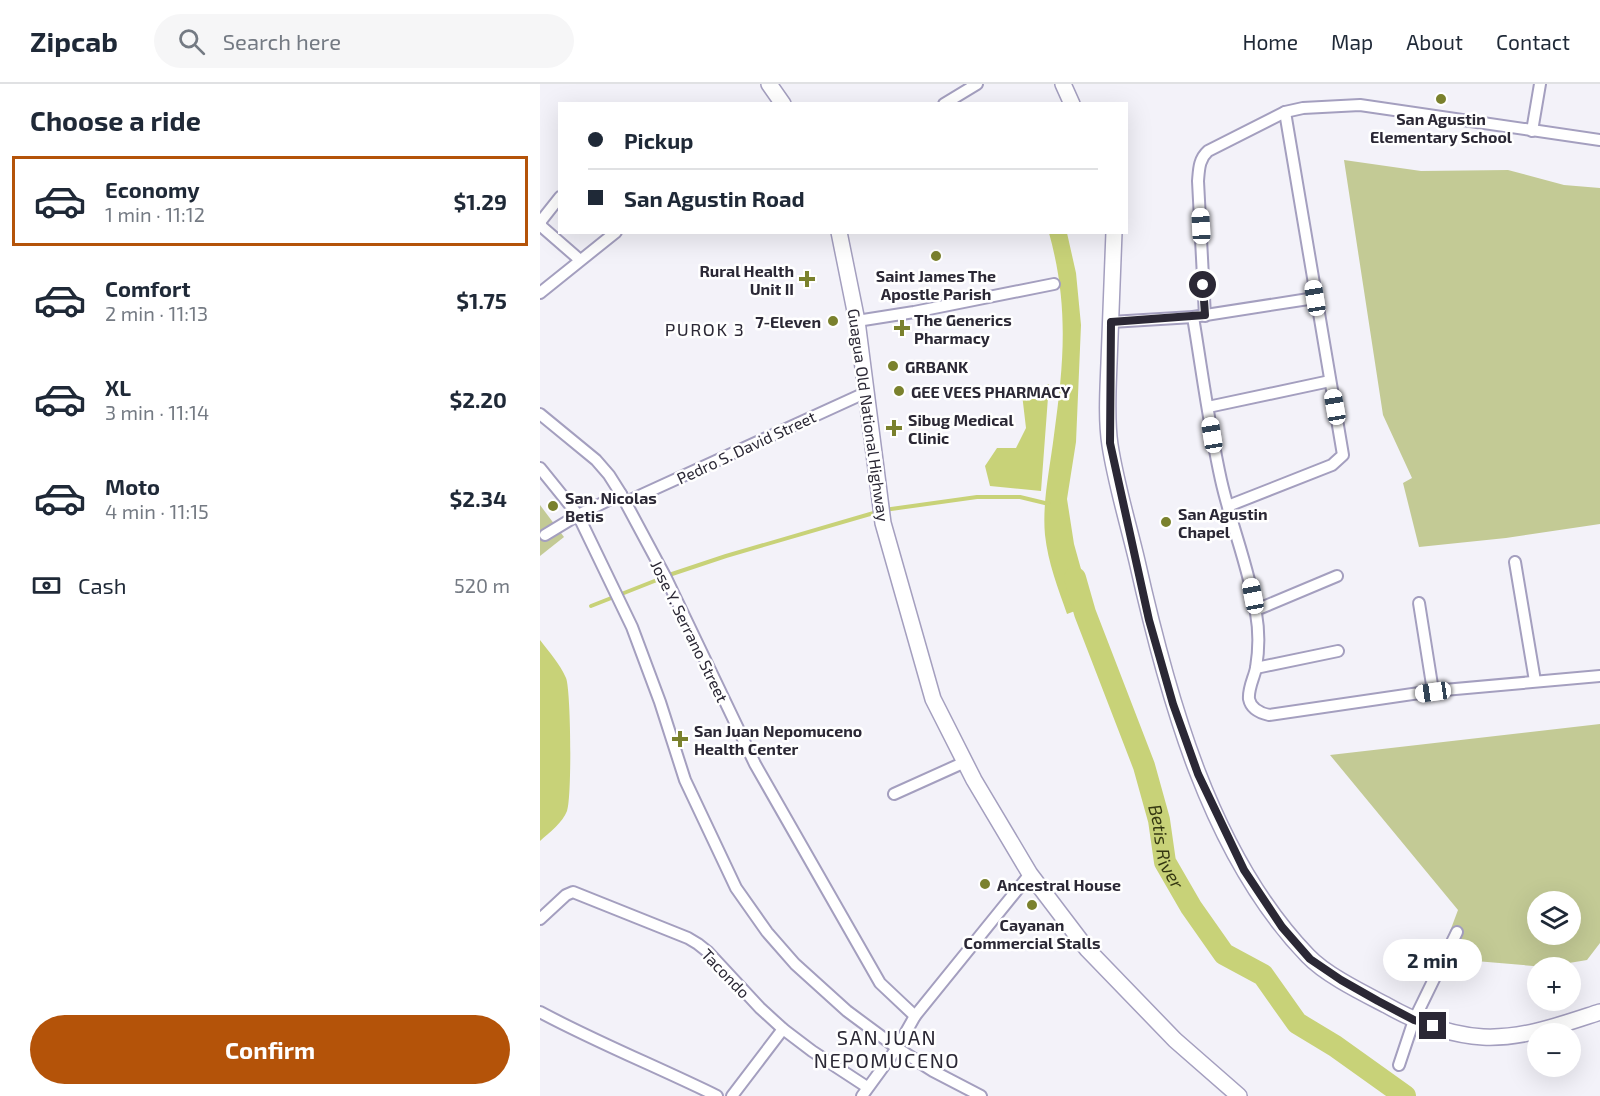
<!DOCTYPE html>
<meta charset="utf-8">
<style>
body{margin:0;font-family:"Exo 2",sans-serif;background:#f6f6f7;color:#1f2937;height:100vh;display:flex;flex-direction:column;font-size:22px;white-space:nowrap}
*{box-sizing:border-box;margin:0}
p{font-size:20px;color:#747a83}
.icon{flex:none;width:33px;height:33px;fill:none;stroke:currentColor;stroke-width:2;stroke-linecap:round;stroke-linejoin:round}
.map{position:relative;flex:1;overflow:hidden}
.sheet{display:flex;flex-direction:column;background:#fff;width:540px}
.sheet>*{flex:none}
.top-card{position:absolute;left:18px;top:18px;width:570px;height:132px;border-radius:0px;box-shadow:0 6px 24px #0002;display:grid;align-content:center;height:132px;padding:0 30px;background:#fff}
.controls{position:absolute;left:987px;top:807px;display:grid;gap:12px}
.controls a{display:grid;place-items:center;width:54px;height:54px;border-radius:50%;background:#fff;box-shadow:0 6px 24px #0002;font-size:30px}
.end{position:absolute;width:27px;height:27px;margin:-14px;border:8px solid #2b2835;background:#fff;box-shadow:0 0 0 3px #fff}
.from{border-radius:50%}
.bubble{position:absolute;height:42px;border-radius:21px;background:#fff;box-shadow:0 6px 24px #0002;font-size:20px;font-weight:700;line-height:42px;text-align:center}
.car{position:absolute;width:18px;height:36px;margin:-18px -9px;border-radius:8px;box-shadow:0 0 4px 2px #0007;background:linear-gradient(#fff 24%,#345 0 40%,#fff 0 76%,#345 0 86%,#fff 0)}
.top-card b{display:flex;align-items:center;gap:21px;height:57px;font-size:22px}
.top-card b+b{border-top:2px solid #e0e1e3}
.top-card i{width:15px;height:15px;background:#1f2937}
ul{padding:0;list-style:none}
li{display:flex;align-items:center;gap:18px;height:90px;margin:0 12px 9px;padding:0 18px;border:3px solid transparent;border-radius:0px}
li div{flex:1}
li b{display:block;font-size:22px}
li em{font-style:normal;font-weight:700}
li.active{border-color:#b45309}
li>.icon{width:54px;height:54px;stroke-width:1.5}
h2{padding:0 30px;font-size:27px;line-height:72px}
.pay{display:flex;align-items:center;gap:15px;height:66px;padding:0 30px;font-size:22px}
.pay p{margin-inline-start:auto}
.cta{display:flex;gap:12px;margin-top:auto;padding:12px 30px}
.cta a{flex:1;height:69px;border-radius:36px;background:#b45309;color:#fff;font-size:24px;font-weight:700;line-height:69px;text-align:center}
header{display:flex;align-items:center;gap:36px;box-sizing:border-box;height:84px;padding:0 30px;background:#fff;border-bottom:2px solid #e0e1e3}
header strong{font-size:28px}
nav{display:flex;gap:33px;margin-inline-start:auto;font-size:21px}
.search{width:420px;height:54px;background:#f6f6f7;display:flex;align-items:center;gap:15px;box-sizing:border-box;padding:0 21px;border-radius:33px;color:#747a83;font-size:22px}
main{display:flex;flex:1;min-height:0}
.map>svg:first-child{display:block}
.green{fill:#c3ca95;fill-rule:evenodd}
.water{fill:#c8d278}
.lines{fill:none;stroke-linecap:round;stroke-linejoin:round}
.stream{stroke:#c8d278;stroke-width:4}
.river{stroke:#c8d278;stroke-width:22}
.street-casing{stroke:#a49fbf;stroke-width:14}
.secondary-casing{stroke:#a49fbf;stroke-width:18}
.street{stroke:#fff;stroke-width:10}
.secondary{stroke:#fff;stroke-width:15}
.route{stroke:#2b2835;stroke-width:8}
.poi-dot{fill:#7a812d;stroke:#fff;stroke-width:2}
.labels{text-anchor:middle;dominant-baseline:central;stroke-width:5;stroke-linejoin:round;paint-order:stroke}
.poi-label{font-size:16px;font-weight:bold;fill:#2b2835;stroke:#fff;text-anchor:start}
.street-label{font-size:16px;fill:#2b2835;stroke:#fff}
.neighbourhood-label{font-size:18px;letter-spacing:1.5px;fill:#2b2835;stroke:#fff}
.water-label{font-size:18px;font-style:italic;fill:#353812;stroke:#fff}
.quarter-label{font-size:20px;letter-spacing:1.5px;fill:#2b2835;stroke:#fff}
</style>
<header>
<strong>Zipcab</strong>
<div class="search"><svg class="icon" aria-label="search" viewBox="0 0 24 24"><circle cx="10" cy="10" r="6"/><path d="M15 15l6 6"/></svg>Search here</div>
<nav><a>Home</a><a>Map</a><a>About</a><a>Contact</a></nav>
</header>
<main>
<section class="sheet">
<h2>Choose a ride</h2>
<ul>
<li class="active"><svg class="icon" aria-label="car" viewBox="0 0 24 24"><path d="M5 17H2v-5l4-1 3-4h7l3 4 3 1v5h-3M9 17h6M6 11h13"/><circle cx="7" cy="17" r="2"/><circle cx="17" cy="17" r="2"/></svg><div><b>Economy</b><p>1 min · 11:12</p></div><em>$1.29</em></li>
<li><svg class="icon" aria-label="car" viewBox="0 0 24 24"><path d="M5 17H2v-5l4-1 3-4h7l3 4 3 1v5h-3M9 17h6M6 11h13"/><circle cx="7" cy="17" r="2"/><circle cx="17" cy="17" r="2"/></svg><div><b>Comfort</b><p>2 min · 11:13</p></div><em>$1.75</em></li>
<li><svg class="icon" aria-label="car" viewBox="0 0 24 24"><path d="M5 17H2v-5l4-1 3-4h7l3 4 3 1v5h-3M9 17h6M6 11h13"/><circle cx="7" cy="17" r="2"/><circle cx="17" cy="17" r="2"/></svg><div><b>XL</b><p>3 min · 11:14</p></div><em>$2.20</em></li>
<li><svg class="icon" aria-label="car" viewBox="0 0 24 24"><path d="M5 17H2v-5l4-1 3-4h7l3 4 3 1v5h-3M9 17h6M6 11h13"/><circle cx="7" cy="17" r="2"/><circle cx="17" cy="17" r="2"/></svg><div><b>Moto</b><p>4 min · 11:15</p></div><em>$2.34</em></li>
</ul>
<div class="pay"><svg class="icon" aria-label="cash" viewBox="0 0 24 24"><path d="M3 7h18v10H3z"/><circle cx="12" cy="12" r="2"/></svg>Cash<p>520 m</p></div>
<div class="cta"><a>Confirm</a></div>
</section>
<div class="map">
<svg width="1060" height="1012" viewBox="0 0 1060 1012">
<rect width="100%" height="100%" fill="#f3f2f9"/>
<g class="green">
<path d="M 804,76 L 881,87 L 968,86 L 1024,101 L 1060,104 L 1060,440 L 966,454 L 879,463 L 863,399 L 872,394 L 843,331 Z"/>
<path d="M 0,421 L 24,453 L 0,472 Z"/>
<path d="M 1060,640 L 1060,859 L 1047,876 L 1005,883 L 900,874 L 918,826 L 790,671 ZM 998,818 L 1030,818 L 1030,850 L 998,850 Z"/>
</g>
<g class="water">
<path d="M 509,149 L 527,149 L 536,189 L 541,241 L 536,358 L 527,415 L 534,460 L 551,521 L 527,530 C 518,504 508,479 505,451 C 502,419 510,384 514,351 C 524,278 529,221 509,149 Z"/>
<path d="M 509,300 L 501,407 L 450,402 L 445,382 L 457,364 L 476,364 L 486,344 L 482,310 Z"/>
<path d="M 0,556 C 9,568 20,580 26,594 C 31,606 32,714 27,727 C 23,738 9,749 0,757 Z"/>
</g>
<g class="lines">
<g class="stream">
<path d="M 344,426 L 437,413 L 480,413 L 509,420"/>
<path d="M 126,492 L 186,472 L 337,428"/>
<path d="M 51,522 L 122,494"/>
</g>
<path class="river" id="s1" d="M 535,494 L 545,529 L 604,682 L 619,736 L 625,778 L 651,823 L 684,870 L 723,891 L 757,939 L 795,962 L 865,1012"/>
<defs>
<g id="street">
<path d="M 404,20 L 437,0"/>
<path d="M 992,47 L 1000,0"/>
<path d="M 20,113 L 1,137 L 1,142 L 40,176"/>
<path d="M 0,209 L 76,148"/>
<path d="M 665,232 L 658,97 C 659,85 659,75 668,67 L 745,28 L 763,24 L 820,21 L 1060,56"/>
<path d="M 653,233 C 662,287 669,342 681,396 C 691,441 709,483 716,529 C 719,546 719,566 716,584 C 714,594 708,604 709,615 C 711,625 720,629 729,631 L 893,607 L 1060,592"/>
<path d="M 317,237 L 374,228 L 514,200"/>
<path d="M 571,238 L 653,233 L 775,214"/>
<path d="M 668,323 L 790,297"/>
<path d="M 0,330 L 56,376 L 69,391 L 81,410 L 125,492 L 215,680 L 340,899 L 375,932"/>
<path d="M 0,384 L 38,431 L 92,543 L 120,618 L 145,696 L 196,804 L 227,848 L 255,880 L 307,927 L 357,964 L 393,987 L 441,1012"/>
<path d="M 86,418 L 327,308"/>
<path d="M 688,422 L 792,381 L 803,371 L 745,28"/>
<path d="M 5,451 L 38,431 L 81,410"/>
<path d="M 975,478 L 995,597"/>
<path d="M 879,519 L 893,607"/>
<path d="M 716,526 L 797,492"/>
<path d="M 716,584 L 798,567"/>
<path d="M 354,710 L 425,678"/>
<path d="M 0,835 L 26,811 L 33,808 L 148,854 L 158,860 L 168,868 L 220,924 L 243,945 L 272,967 L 327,1003"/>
<path d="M 0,928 C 58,959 118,983 177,1012"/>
<path d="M 859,981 L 874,936 L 917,848"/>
<path d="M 192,1012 L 243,945"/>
<path d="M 322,1012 L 357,964 L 375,932 L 490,790"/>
</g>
<g id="secondary">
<path d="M 229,0 L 243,20"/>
<path d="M 523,0 L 532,20"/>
<path d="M 299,148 L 317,237 L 343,439 L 393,615 L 434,696 L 490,790 L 547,865 L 635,956 L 699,1012"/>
<path d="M 574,148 C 572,192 571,236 569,279 C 568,305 566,335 570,361 C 576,400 588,439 597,477 C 627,611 670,771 768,872 C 786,891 823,909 846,921 C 876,938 908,951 943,953 C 983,955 1023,940 1060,928"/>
</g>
</defs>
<use href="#street" class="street-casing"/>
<use href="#secondary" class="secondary-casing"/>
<use href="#street" class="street"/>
<use href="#secondary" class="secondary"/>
</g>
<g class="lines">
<path class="route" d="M 663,201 L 665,231 L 571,238 L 570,359 L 609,536 L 633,620 L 658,690 L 704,786 L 742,843 L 770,875 L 801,896 L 838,917 L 874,936 L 893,942"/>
</g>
<g class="poi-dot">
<circle cx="901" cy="15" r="6"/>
<circle cx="396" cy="172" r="6"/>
<path d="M264 186h6v6h6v6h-6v6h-6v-6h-6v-6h6z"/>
<circle cx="293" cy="237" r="6"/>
<path d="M359 235h6v6h6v6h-6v6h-6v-6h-6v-6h6z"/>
<circle cx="353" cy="282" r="6"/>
<circle cx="359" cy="307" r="6"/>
<path d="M351 335h6v6h6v6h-6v6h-6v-6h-6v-6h6z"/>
<circle cx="13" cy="422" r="6"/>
<circle cx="626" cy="438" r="6"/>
<path d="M137 646h6v6h6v6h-6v6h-6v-6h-6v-6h6z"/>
<circle cx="445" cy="800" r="6"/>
<circle cx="492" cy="821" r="6"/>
</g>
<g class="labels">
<g class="poi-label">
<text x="901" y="34" text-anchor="middle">San Agustin<tspan x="901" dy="18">Elementary School</tspan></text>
<text x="254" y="186" text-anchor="end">Rural Health<tspan x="254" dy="18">Unit II</tspan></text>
<text x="396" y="191" text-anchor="middle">Saint James The<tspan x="396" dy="18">Apostle Parish</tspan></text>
<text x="374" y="235">The Generics<tspan x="374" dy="18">Pharmacy</tspan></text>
<text x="281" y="237" text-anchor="end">7-Eleven</text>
<text x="365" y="282">GRBANK</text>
<text x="371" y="307">GEE VEES PHARMACY</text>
<text x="368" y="335">Sibug Medical<tspan x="368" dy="18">Clinic</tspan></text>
<text x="25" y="413">San. Nicolas<tspan x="25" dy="18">Betis</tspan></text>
<text x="638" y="429">San Agustin<tspan x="638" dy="18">Chapel</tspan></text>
<text x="154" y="646">San Juan Nepomuceno<tspan x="154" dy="18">Health Center</tspan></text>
<text x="457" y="800">Ancestral House</text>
<text x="492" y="840" text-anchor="middle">Cayanan<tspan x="492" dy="18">Commercial Stalls</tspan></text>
</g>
<g class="street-label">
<text transform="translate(329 331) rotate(82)">Guagua Old National Highway</text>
<text transform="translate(206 363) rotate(-25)">Pedro S. David Street</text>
<text transform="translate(150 547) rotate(64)">Jose Y. Serrano Street</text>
<text transform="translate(186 889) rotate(46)">Tacondo</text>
</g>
<g class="neighbourhood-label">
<text x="165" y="245">PUROK 3</text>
</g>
<g class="water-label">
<text stroke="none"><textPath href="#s1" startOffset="284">Betis River</textPath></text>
</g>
<g class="quarter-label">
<text x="347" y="953">SAN JUAN<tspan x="347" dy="23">NEPOMUCENO</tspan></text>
</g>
</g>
</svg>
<div class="controls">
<a><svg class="icon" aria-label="layers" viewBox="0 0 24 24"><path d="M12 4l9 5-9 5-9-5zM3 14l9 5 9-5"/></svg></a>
<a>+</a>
<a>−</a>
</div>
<i class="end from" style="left:663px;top:201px"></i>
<i class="end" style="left:893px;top:942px"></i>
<div class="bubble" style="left:843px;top:855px;width:99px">2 min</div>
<i class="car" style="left:661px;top:142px;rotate:357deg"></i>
<i class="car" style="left:775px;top:214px;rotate:351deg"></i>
<i class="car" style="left:795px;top:323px;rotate:350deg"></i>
<i class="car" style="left:672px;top:351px;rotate:351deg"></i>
<i class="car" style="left:713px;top:512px;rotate:349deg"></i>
<i class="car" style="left:893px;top:608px;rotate:262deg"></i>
<div class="top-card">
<b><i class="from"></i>Pickup</b>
<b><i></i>San Agustin Road</b>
</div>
</div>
</main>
